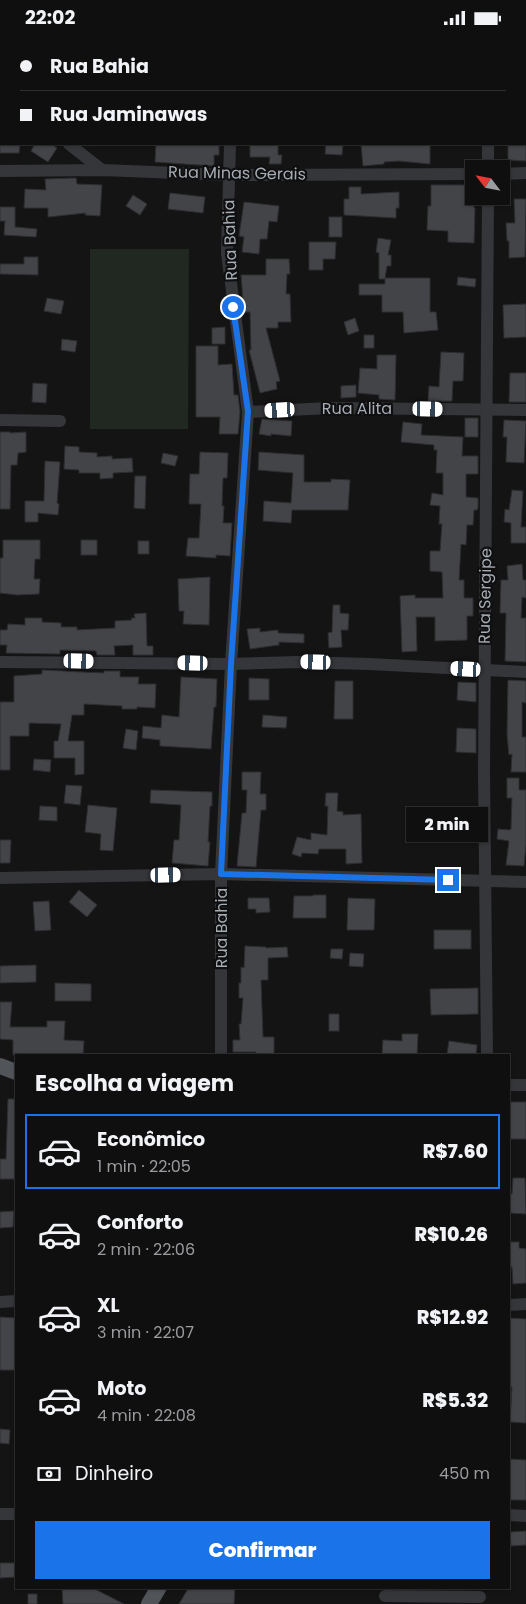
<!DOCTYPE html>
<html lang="pt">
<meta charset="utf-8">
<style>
body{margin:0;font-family:Poppins,sans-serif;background:#1d1d1e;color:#f1f3f6;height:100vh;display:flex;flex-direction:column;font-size:19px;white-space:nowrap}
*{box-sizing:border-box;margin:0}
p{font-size:16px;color:#9b9c9f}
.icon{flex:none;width:28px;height:28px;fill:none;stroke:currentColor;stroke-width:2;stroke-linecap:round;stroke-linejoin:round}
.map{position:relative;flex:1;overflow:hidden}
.panel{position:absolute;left:15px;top:1019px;width:495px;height:535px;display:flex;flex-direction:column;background:#0f0f10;border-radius:0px;box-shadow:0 1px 4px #0004,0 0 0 1px #2f2f30}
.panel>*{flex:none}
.top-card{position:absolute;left:0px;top:0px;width:526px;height:110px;box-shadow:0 1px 4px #0004,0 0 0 1px #2f2f30;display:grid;align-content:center;height:110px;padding:0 20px;background:#0f0f10}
.needle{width:32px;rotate:302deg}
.fabs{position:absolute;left:465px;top:125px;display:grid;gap:10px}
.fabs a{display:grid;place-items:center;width:45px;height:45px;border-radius:0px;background:#0f0f10;box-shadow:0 1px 4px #0004,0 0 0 1px #2f2f30;font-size:25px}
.end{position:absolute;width:22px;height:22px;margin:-11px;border:6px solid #1a73e8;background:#fff;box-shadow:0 0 0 2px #fff}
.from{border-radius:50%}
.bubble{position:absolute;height:35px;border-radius:0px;background:#0f0f10;box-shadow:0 1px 4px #0004,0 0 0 1px #2f2f30;font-size:16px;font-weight:800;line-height:35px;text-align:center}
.car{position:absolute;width:15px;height:30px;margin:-15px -8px;border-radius:6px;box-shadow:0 0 4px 1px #0007;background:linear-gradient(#fff 24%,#345 0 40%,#fff 0 76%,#345 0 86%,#fff 0)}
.top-card b{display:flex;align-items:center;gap:18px;height:48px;font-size:19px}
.top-card b+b{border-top:1px solid #2f2f30}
.top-card i{width:12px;height:12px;background:#f1f3f6}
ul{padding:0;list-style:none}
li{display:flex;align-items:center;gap:15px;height:75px;margin:0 10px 8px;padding:0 10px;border:2px solid transparent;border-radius:0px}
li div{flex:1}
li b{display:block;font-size:19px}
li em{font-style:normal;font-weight:800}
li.selected{border-color:#1a73e8}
li>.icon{width:45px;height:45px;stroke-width:1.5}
h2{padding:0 20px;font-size:22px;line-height:60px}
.pay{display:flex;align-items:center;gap:12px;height:55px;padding:0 20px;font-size:19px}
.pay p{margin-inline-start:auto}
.cta{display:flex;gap:10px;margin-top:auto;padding:10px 20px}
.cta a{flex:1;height:58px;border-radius:0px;background:#1a73e8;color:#fff;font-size:20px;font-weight:800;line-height:58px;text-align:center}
.status{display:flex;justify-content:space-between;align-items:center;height:35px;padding:0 25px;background:#0f0f10;direction:ltr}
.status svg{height:14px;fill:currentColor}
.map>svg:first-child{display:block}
.green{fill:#202821}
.building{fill:#434448;stroke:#2e2e31}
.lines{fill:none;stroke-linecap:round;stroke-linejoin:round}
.minor{stroke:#35363a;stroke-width:12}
.major{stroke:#515459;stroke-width:16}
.route{stroke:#1a73e8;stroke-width:6}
.labels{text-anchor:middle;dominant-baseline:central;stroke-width:4.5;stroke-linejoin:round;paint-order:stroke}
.street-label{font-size:16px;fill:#a6acb4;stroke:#0f0f10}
</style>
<div class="status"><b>22:02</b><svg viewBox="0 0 49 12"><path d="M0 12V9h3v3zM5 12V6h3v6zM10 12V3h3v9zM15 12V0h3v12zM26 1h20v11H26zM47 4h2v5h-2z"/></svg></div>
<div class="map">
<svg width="526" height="1569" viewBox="0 0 526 1569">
<rect width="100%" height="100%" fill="#141415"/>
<path class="green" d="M 90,214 L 189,214 L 188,394 L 90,394 Z"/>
<g class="building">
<path d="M 0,109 L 20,109 L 19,118 L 0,118 Z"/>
<path d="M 35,109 L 51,109 L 57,113 L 48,127 L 31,116 Z"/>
<path d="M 156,109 L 219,109 L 219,120 L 214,120 L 214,131 L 155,127 Z"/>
<path d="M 250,109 L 278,109 L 278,120 L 282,120 L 281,129 L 269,129 L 270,122 L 250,122 Z"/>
<path d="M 326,109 L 343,109 L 342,120 L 325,119 Z"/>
<path d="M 361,109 L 430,109 L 430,129 L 399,126 L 384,127 L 384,129 L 363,131 Z"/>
<path d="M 508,109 L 526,109 L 526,126 L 508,125 Z"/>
<path d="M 76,143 L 77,149 L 102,150 L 100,181 L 85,180 L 86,178 L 48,182 L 48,173 L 24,173 L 25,154 L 46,155 L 45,144 Z"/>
<path d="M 431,150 L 474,150 L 474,173 L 475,173 L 474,208 L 448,207 L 448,196 L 427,195 L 428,171 L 431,171 Z"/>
<path d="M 349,152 L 361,152 L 361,159 L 399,157 L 399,173 L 396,173 L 396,183 L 344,180 L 344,164 L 349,164 Z"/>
<path d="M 170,158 L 205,162 L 203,178 L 168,174 Z"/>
<path d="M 133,160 L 147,169 L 140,180 L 126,171 Z"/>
<path d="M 514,164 L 526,164 L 525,222 L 509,223 L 509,206 L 507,206 L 506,188 L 515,188 Z"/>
<path d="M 244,167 L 279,171 L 277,187 L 269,186 L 267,204 L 260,204 L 259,219 L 242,217 L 244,202 L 239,201 Z"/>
<path d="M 0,172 L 15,172 L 15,192 L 37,194 L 36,202 L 4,200 L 5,186 L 0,186 Z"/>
<rect x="329" y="182" width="13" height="20"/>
<path d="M 378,203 L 391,205 L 388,220 L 391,220 L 391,231 L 387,231 L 385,243 L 430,243 L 430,277 L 436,277 L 438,295 L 404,298 L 403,277 L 382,277 L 382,260 L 359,260 L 359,249 L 385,249 L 385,244 L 379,244 L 379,218 L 376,217 Z"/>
<path d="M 309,207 L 336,207 L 335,224 L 323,224 L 323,235 L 309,235 Z"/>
<path d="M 24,222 L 38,222 L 38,240 L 0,239 L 0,229 L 24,229 Z"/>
<path d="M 266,224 L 289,224 L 290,239 L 287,239 L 286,259 L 290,259 L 291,287 L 278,287 L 278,293 L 266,293 L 280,346 L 276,347 L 277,354 L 260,358 L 249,315 L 251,315 L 250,277 L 244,277 L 241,240 L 266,240 Z"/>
<path d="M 458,242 L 476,244 L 475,252 L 457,250 Z"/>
<path d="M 47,263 L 64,266 L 61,279 L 44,276 Z"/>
<path d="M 526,269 L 526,302 L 504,303 L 503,270 Z"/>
<path d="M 355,283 L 359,296 L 348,300 L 344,287 Z"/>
<path d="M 225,292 L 225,309 L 212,309 L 212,293 Z"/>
<rect x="364" y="300" width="10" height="13"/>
<path d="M 62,304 L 77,306 L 75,317 L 61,315 Z"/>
<path d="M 196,311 L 218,311 L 218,330 L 232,329 L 234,360 L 238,360 L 240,377 L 238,399 L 219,399 L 220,382 L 196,382 Z"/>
<path d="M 441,317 L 464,318 L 463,346 L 453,346 L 452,366 L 428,366 L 429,351 L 439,352 Z"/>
<path d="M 377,320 L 396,320 L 395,365 L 379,364 L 379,360 L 358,358 L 360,333 L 377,334 Z"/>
<path d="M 510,338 L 526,338 L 526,367 L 509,367 Z"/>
<path d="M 33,348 L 47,349 L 46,368 L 32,367 Z"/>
<path d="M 356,350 L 356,362 L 341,363 L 341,351 Z"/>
<rect x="465" y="383" width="13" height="19"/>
<path d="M 262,384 L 292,386 L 291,401 L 271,399 L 271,401 L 259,399 Z"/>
<path d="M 504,385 L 526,386 L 524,428 L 506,427 L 507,402 L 503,402 Z"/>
<path d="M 403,387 L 422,389 L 421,400 L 463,402 L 462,421 L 478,421 L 478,439 L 466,439 L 466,462 L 478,463 L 478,473 L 477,475 L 474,475 L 473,490 L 467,490 L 466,510 L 461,509 L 459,545 L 464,545 L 464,563 L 473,563 L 473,581 L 467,581 L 467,605 L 435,606 L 435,582 L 416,582 L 417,616 L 402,617 L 400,561 L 415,560 L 415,563 L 443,563 L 442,537 L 430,536 L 430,516 L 440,516 L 442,489 L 439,489 L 440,471 L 430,470 L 432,458 L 443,460 L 443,438 L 436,438 L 437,415 L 434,415 L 434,410 L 401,407 Z"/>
<path d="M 0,397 L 10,397 L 10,398 L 26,397 L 26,417 L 18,418 L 17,430 L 11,430 L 10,474 L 0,474 Z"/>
<path d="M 65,411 L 79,412 L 79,417 L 97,418 L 97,422 L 112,421 L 112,424 L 132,423 L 133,437 L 113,438 L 113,443 L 100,444 L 100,438 L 79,438 L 79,435 L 64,434 Z"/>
<path d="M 200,417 L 228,418 L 227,443 L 223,443 L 222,471 L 224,471 L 223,488 L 232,488 L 230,521 L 216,520 L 216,523 L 186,521 L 188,503 L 199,503 L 201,469 L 189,469 L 190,439 L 199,439 Z"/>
<path d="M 259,417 L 304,420 L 304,447 L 331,447 L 331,444 L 350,445 L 348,475 L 292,475 L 291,488 L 263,486 L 264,466 L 291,468 L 293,438 L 258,435 Z"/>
<path d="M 163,418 L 178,421 L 175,431 L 161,428 Z"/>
<path d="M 45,426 L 60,427 L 57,468 L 59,469 L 58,480 L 38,478 L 38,487 L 25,487 L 25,466 L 44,466 Z"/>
<path d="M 135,441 L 146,441 L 145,474 L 134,473 Z"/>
<path d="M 512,455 L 523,456 L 521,492 L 526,492 L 526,508 L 511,508 L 511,488 L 504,487 L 505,474 L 509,475 Z"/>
<path d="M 3,505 L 40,505 L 40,524 L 35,524 L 34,544 L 40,544 L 39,559 L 17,560 L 0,558 L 0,523 L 3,523 Z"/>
<rect x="81" y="505" width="16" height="15"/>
<rect x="138" y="506" width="11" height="13"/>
<path d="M 522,529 L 523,545 L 526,545 L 526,563 L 522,562 L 521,583 L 526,583 L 526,627 L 505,626 L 506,578 L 500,578 L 501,545 L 508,545 L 507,531 Z"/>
<path d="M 210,542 L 209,590 L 183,589 L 184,576 L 179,576 L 178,544 Z"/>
<path d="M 333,570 L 340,570 L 340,578 L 349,579 L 348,595 L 341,595 L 342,612 L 329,613 L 328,598 L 332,597 Z"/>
<path d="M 146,578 L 147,611 L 153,611 L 153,620 L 133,620 L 133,610 L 114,611 L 115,620 L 97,620 L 96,616 L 60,615 L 60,619 L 6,618 L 7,610 L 0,610 L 0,595 L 7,595 L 8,589 L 25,590 L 25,583 L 42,583 L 42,587 L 61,588 L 61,592 L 77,592 L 77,595 L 115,593 L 115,586 L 132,585 L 131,583 L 135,583 L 134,579 Z"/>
<path d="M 260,593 L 260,597 L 278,595 L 278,598 L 304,599 L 304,608 L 279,607 L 279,610 L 250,614 L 247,594 Z"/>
<path d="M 42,635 L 104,638 L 104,636 L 120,636 L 120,642 L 139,642 L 138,649 L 156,649 L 155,673 L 137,672 L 137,674 L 122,674 L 122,671 L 84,669 L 84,680 L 72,680 L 68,706 L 84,706 L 84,739 L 75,740 L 75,723 L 54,723 L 54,706 L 58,706 L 61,689 L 29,688 L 29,701 L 10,701 L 10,735 L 0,735 L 0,667 L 14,667 L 14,641 L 42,639 Z"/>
<path d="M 181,642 L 217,644 L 216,672 L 214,672 L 211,714 L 160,711 L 160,705 L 142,703 L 143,691 L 161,693 L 162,680 L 179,682 Z"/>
<path d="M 249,643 L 269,644 L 269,665 L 249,665 Z"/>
<path d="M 508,645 L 526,646 L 526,668 L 522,667 L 522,702 L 526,702 L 526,737 L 511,737 L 512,719 L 509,720 L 507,699 Z"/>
<path d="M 335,646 L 353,646 L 353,684 L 334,684 Z"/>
<path d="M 458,647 L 476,648 L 476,667 L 457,665 Z"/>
<path d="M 263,680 L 287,682 L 286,693 L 262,692 Z"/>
<path d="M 457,693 L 476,694 L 476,718 L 456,717 Z"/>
<path d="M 126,694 L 138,696 L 136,715 L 123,713 Z"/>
<path d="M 34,724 L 51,725 L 50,737 L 33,735 Z"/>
<path d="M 242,737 L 261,737 L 260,759 L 266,759 L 266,775 L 261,775 L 256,832 L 237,831 L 242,778 L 246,778 L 247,755 L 242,755 Z"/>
<path d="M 507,743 L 519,743 L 519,755 L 526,755 L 526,809 L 524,831 L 506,830 L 509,806 L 497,804 L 498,794 L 509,795 L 511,794 L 512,763 L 507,763 Z"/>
<path d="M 66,750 L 82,751 L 80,770 L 64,768 Z"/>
<path d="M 151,755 L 212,757 L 212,771 L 210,771 L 208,807 L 210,807 L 208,831 L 172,828 L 174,805 L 179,805 L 181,770 L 150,768 Z"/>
<path d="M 326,758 L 338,758 L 337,776 L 343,777 L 343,780 L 361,779 L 362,828 L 346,829 L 346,814 L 319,814 L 318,819 L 302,818 L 301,822 L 292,819 L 297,802 L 311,805 L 311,798 L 327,800 L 328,771 L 325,771 Z"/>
<path d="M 88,770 L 117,773 L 113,816 L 100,815 L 101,799 L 85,797 Z"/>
<path d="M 40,771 L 57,772 L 57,786 L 39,785 Z"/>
<path d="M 0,805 L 11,805 L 10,828 L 0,828 Z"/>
<path d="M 79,855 L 97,870 L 87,882 L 69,867 Z"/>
<path d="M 313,860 L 326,860 L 326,883 L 293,883 L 294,861 L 313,861 Z"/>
<path d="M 248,863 L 269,863 L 270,877 L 256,878 L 256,874 L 248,874 Z"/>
<path d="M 348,863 L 375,864 L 374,895 L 347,895 Z"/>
<path d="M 49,866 L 51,895 L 35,896 L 33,867 Z"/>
<rect x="434" y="895" width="37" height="19"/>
<path d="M 245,911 L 266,912 L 266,913 L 287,912 L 288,922 L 268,923 L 268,945 L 261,945 L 263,1002 L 274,1002 L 274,1019 L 256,1019 L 256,1017 L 233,1017 L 233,1005 L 240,1005 L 239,989 L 241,989 L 243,963 L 239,963 L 239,948 L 241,948 L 241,932 L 244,933 Z"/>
<path d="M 331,914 L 343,914 L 342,924 L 330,923 Z"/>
<path d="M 350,918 L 364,919 L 363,932 L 349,931 Z"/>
<path d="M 36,930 L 36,947 L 0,948 L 0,931 Z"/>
<path d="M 55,948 L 91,949 L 91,966 L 55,966 Z"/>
<path d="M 478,953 L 478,979 L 431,980 L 430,954 Z"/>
<path d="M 0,967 L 12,967 L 10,992 L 47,992 L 47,986 L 65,986 L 64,1005 L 84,1006 L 83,1020 L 13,1020 L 13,1005 L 0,1004 Z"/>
<rect x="329" y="979" width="10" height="17"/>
<path d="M 402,999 L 418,999 L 417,1020 L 382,1020 L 383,1005 L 402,1006 Z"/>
<path d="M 449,1006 L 477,1010 L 476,1020 L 447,1019 Z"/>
<path d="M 8,1064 L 16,1064 L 16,1144 L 0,1144 L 0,1124 L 6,1124 Z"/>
<rect x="509" y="1067" width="17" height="37"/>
<path d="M 513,1143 L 525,1143 L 526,1179 L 509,1178 L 509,1159 L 512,1159 Z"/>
<path d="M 14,1176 L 13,1192 L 0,1193 L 0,1177 Z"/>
<path d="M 509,1207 L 519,1207 L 519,1213 L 526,1214 L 526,1248 L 513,1249 L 512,1232 L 509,1232 Z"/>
<path d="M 0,1282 L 16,1283 L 16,1335 L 0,1335 Z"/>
<path d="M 509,1283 L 526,1284 L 526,1388 L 510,1387 L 512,1352 L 509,1352 Z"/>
<path d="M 0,1394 L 10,1395 L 9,1409 L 0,1408 Z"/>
<path d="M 509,1424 L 526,1425 L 526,1465 L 509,1465 Z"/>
<path d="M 526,1496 L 526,1510 L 511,1511 L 510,1497 Z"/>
<path d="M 0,1528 L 16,1528 L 16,1542 L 0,1543 Z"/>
<path d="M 62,1552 L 91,1552 L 124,1569 L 63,1569 Z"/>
<path d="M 189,1552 L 235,1552 L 234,1569 L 179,1569 Z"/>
<rect x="28" y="1559" width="9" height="10"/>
</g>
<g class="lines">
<g class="minor">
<path d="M 488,0 L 488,1"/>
<path d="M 235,1 L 235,0"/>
<path d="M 69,109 L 102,135"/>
<path d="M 488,109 L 488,134"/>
<path d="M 0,136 L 102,135 L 229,140 L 474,139"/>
<path d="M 501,139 L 526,138"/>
<path d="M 248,377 L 329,373 L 526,375"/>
<path d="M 0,385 L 60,386"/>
<path d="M 0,627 L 231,629 L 298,627 L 369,629 L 526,637"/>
<path d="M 0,843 L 221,839 L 526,847"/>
<path d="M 221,1020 L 221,839 L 231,629 L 248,377 L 227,218 L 230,109"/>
<path d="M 487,1020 L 484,737 L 488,161"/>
<path d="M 509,1050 L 526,1050"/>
<path d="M 0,1267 L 16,1266"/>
<path d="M 509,1270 L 526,1269"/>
<path d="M 0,1479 L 16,1479"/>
<path d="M 509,1480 L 526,1481"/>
<path d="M 385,1561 L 480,1562"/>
</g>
<g class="major">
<path d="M 0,1031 L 16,1037"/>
<path d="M 149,1569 L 159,1552"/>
</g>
</g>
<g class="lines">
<path class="route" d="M 233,272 L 248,376 L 231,629 L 221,839 L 448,845"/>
</g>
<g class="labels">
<g class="street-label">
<text transform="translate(237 138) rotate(1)">Rua Minas Gerais</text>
<text transform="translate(230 205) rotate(-92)">Rua Bahia</text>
<text x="357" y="373">Rua Alita</text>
<text transform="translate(485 561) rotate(-89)">Rua Sergipe</text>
<text transform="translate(221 893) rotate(-90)">Rua Bahia</text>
</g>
</g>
</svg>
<div class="fabs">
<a><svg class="needle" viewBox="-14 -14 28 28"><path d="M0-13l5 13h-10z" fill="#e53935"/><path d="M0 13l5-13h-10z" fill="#9b9c9f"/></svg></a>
</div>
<i class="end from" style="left:233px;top:272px"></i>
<i class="end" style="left:448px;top:845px"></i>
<div class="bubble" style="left:406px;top:772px;width:82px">2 min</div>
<i class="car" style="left:428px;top:374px;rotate:91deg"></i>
<i class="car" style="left:280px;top:375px;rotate:267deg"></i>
<i class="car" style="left:79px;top:626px;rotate:91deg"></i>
<i class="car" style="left:316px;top:627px;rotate:272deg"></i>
<i class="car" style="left:193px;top:628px;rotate:271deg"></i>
<i class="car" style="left:466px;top:634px;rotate:273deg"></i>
<i class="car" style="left:166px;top:840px;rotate:89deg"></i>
<div class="top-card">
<b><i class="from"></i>Rua Bahia</b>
<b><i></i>Rua Jaminawas</b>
</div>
<section class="panel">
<h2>Escolha a viagem</h2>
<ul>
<li class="selected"><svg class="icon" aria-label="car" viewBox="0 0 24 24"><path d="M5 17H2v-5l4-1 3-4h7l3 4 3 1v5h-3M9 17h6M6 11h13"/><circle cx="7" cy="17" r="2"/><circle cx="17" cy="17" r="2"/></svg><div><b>Econômico</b><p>1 min · 22:05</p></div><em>R$7.60</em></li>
<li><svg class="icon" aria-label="car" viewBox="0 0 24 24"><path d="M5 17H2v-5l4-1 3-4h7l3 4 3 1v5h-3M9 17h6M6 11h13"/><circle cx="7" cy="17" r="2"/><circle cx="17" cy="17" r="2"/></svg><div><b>Conforto</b><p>2 min · 22:06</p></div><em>R$10.26</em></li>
<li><svg class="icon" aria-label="car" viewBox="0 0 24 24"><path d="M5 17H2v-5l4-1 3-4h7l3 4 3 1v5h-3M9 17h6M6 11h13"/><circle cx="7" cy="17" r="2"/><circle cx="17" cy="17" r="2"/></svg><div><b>XL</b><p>3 min · 22:07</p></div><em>R$12.92</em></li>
<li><svg class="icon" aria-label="car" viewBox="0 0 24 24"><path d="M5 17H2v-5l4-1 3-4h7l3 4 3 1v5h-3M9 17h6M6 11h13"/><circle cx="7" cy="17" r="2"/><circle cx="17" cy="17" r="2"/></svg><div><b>Moto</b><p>4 min · 22:08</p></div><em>R$5.32</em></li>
</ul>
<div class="pay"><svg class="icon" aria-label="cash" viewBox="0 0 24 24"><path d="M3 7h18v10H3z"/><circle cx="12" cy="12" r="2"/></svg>Dinheiro<p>450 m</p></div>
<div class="cta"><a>Confirmar</a></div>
</section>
</div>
